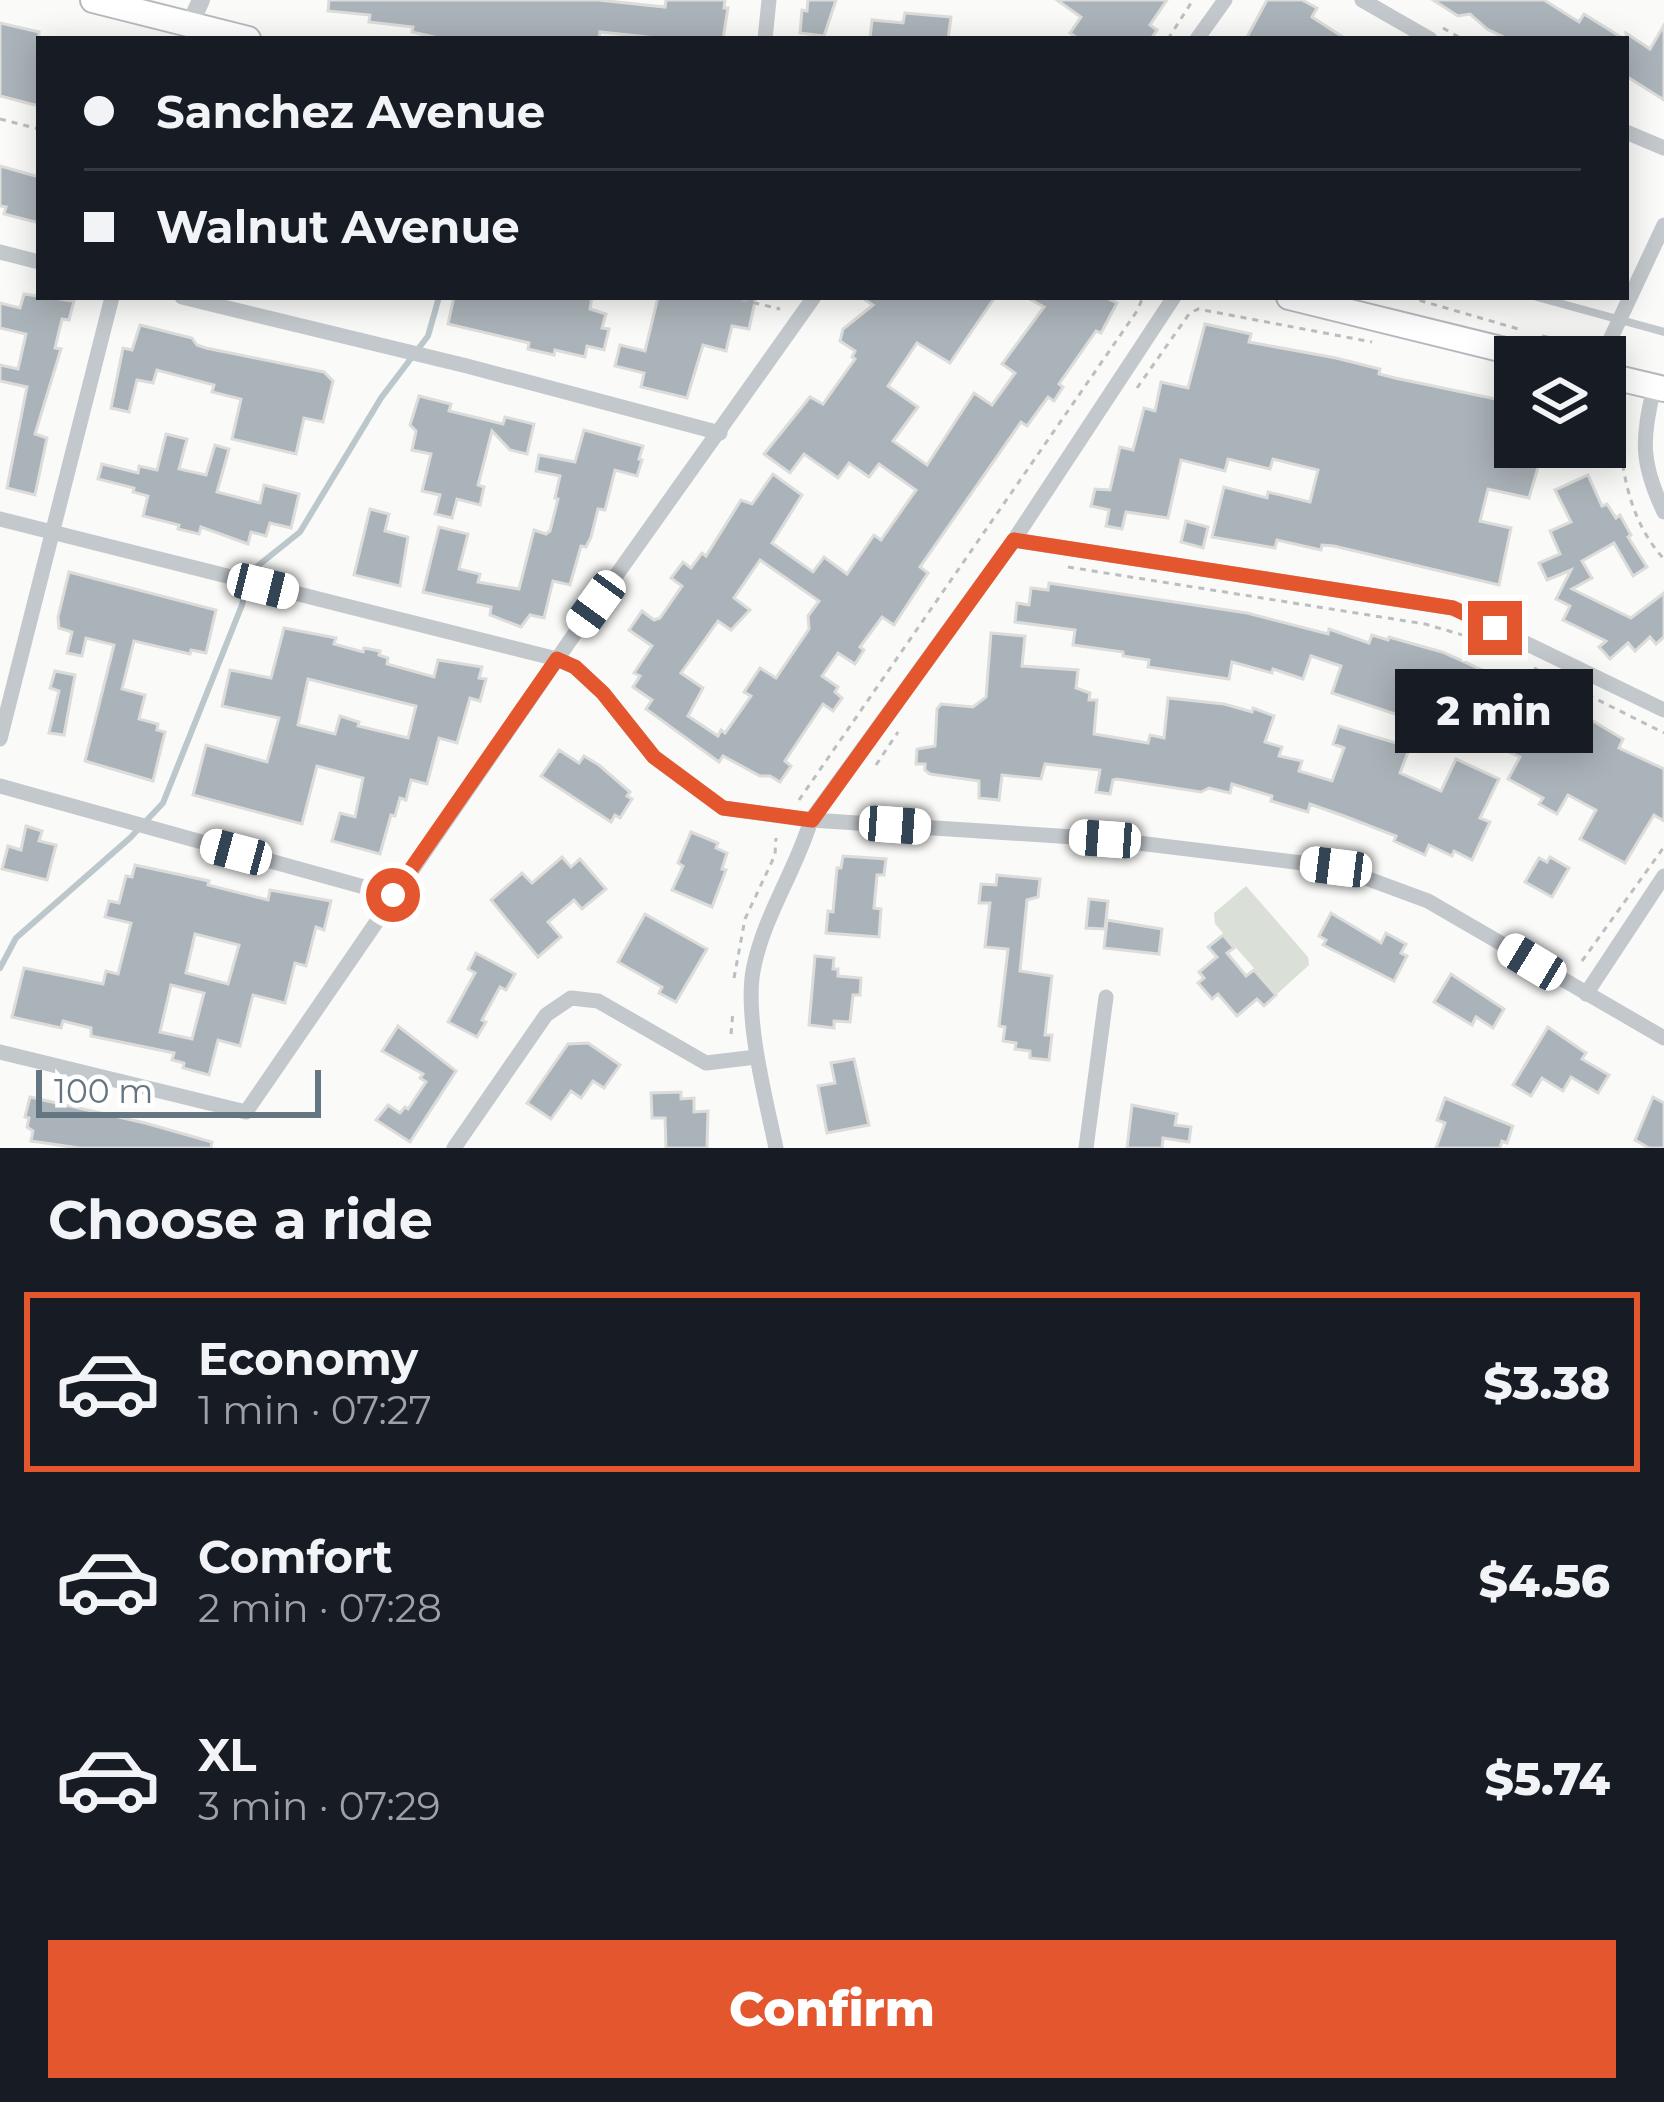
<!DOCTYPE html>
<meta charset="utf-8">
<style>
body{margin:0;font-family:Montserrat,sans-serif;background:#242831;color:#f1f3f6;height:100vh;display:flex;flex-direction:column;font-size:45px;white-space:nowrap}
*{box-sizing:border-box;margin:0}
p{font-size:39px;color:#9ea1a6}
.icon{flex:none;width:66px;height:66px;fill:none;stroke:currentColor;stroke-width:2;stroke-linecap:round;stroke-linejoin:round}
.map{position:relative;height:1148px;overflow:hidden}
.side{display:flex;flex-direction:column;background:#171b24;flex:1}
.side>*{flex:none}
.banner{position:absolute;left:36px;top:36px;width:1593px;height:264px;border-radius:0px;box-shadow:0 6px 30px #0003;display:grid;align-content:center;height:264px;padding:0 48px;background:#171b24}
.tools{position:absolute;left:1494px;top:336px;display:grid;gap:24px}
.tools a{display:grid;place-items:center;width:132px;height:132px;border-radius:0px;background:#171b24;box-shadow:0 6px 30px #0003;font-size:60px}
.scale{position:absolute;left:36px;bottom:30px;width:285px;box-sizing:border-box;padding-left:12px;border:6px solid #657683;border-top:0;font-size:33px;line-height:42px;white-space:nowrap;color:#657683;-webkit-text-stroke:9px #fff;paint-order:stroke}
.end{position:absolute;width:54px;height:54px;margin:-27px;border:15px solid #e4572e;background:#fff;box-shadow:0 0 0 6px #fff}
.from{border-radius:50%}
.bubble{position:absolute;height:84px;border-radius:0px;background:#171b24;box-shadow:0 6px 30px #0003;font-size:39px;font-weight:800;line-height:84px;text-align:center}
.car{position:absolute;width:36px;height:72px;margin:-36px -18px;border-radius:15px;box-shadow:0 0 9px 3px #0007;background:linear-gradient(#fff 24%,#345 0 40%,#fff 0 76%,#345 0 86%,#fff 0)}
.banner b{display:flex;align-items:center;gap:42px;height:114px;font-size:45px}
.banner b+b{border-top:3px solid #363941}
.banner i{width:30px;height:30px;background:#f1f3f6}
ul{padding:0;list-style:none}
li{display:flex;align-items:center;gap:36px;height:180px;margin:0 24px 18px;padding:0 24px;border:6px solid transparent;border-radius:0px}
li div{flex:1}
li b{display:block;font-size:45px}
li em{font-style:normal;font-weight:800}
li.selected{border-color:#e4572e}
li>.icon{width:108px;height:108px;stroke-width:1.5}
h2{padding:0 48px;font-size:54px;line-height:144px}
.action{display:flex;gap:24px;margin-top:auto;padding:24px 48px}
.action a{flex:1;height:138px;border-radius:0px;background:#e4572e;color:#fff;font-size:48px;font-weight:800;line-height:138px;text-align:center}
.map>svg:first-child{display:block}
.green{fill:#dadfd7}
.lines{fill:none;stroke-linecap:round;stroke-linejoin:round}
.stream{stroke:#bbc7cb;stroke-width:6}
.building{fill:#aab3b9;stroke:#dcdcda;stroke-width:3;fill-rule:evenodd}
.primary-casing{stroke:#b5babe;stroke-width:28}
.path{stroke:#bbbfc2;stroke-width:3;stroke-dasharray:6 6;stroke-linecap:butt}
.service{stroke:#c3c8cc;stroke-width:8}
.minor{stroke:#c3c8cc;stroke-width:15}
.tertiary{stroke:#c3c8cc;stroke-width:18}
.primary{stroke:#fff;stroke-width:24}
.route{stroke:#e4572e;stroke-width:15}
</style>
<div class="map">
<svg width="1664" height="1148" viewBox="0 0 1664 1148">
<rect width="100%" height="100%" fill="#fafaf8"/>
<path class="green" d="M 1246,886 L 1308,957 L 1309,965 L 1277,994 L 1215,924 L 1214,913 Z"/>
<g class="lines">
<path class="stream" d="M 0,968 L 16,938 L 130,838 L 163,803 L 242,605 L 250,572 L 300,532 L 381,398 L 428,336 L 439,297"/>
</g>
<g class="building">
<path d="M 329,0 L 598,0 L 665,7 L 666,0 L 725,0 L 724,8 L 728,8 L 723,39 L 666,39 L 600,32 L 599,39 L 443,39 L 412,32 L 413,27 L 369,22 L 370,15 L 328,11 Z"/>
<path d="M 808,0 L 836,0 L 824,36 L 800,33 L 802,10 L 807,11 Z"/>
<path d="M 1057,0 L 1167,0 L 1150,25 L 1157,30 L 1151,39 L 1079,39 L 1070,33 L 1081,17 Z"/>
<path d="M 1267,0 L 1302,0 L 1317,8 L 1312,17 L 1346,39 L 1246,39 Z"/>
<path d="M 1433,0 L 1544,0 L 1579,22 L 1584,14 L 1624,39 L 1508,39 L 1487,29 L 1470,14 L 1458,16 Z"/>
<path d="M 905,13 L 951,17 L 948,39 L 870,39 L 872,20 L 903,23 Z"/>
<path d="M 0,23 L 39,32 L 39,106 L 0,96 Z"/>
<path d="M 1664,25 L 1664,100 L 1626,76 L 1626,33 L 1650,49 Z"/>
<path d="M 0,166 L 39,177 L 39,223 L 4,214 L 6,207 L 0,206 Z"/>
<path d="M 24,294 L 74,301 L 69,320 L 62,319 L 55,348 L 61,349 L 35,434 L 47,438 L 35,495 L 7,488 L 27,387 L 0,381 L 0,365 L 18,369 L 26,334 L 0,328 L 0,303 L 20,308 Z"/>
<path d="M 454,297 L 592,297 L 590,309 L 606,314 L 602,328 L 609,329 L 604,350 L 587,346 L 585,357 L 555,350 L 554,355 L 528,349 L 529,343 L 448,324 Z"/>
<path d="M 658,297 L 756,297 L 749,329 L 732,326 L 726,351 L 703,345 L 687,398 L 641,387 L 644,373 L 615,366 L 620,345 L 645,351 Z"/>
<path d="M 861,297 L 995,297 L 950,363 L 917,343 L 888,386 L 918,407 L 893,441 L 927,465 L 974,393 L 992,405 L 1015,373 L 1002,364 L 1044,307 L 1026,297 L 1105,297 L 1117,303 L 1101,333 L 1096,331 L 1059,384 L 1063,387 L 1054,401 L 1048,397 L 1027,426 L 1021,422 L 920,567 L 928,573 L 894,625 L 882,617 L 860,647 L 864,650 L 855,664 L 838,653 L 822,676 L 838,687 L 835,692 L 842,698 L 833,711 L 823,704 L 785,761 L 791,766 L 780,782 L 770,776 L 760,776 L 723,756 L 719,762 L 646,709 L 652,700 L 633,687 L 640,676 L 634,673 L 652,646 L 629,630 L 642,611 L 654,620 L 660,618 L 682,586 L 671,578 L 683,562 L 691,568 L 702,553 L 706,556 L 741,500 L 752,504 L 773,474 L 802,495 L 772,543 L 813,572 L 824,557 L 847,574 L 874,535 L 881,540 L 916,490 L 879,464 L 869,477 L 849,463 L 838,478 L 804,454 L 790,473 L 764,454 L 810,397 L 823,404 L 855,359 L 852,357 L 855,351 L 840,341 L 843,329 L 873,305 ZM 760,560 L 819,601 L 808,616 L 809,629 L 776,678 L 760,668 L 744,692 L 751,696 L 725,733 L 721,730 L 718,736 L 688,716 L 703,688 L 681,673 L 718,621 L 731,630 L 750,610 L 734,598 Z"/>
<path d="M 1205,324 L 1251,334 L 1249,342 L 1336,358 L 1380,369 L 1379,374 L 1395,378 L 1515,403 L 1515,447 L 1544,447 L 1529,498 L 1488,489 L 1480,521 L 1511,528 L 1499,585 L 1334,546 L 1322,545 L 1321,550 L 1277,540 L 1275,548 L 1212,537 L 1224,487 L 1267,498 L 1268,492 L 1310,502 L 1318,470 L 1273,459 L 1270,469 L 1228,459 L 1225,471 L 1181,460 L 1168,518 L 1126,512 L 1122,529 L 1106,526 L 1109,510 L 1091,506 L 1095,489 L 1110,490 L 1120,447 L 1133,450 L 1144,408 L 1155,411 L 1161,382 L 1188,388 Z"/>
<path d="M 140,325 L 192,338 L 197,345 L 206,348 L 324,372 L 333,381 L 323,422 L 304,418 L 296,454 L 232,439 L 241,399 L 212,392 L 214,385 L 157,370 L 153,383 L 137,380 L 129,412 L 111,408 L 123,348 L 132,350 Z"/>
<path d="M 419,396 L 451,404 L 449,411 L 503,424 L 505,417 L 534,424 L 527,454 L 510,450 L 492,431 L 478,485 L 484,487 L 480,505 L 457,499 L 452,518 L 435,514 L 440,495 L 422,491 L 431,454 L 412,450 L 416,431 L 410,425 Z"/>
<path d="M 584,430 L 643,446 L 639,459 L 642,460 L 637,476 L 615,470 L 605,510 L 598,509 L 591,537 L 586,547 L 581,546 L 570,585 L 553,581 L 544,618 L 530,615 L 521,627 L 490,615 L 491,607 L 423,592 L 439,527 L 468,534 L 459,569 L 480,574 L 478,582 L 519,589 L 534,530 L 546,534 L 550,531 L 558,499 L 555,498 L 560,476 L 536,471 L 539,455 L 575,462 Z"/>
<path d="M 166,434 L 187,439 L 179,469 L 206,475 L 215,445 L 229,449 L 217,492 L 260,503 L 264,485 L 299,494 L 291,528 L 270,523 L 266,536 L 251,532 L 248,544 L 201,527 L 199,534 L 178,529 L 179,525 L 143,516 L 148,496 L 133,492 L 134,488 L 98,479 L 102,464 L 138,473 L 139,466 L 157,470 Z"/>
<path d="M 1588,475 L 1602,506 L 1607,504 L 1616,518 L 1620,515 L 1631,535 L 1628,537 L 1647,567 L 1633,576 L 1614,543 L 1582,561 L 1592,578 L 1572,589 L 1631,618 L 1664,593 L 1664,637 L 1656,644 L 1650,637 L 1635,651 L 1628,643 L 1610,659 L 1599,647 L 1606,641 L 1563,620 L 1570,606 L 1556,599 L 1571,570 L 1547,580 L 1539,563 L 1560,554 L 1550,531 L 1571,522 L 1555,490 Z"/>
<path d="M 370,509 L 389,514 L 385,531 L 408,537 L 400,586 L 354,575 Z"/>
<path d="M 1186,521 L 1208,527 L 1203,548 L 1181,542 Z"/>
<path d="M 69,572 L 216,610 L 206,653 L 191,650 L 190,654 L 134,641 L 122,689 L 145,695 L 139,719 L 158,724 L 157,730 L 165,732 L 153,781 L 85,761 L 114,645 L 86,638 L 82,656 L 67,653 L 72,632 L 59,628 L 58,617 Z"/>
<path d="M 1049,583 L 1247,613 L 1328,634 L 1329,629 L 1369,643 L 1372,635 L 1388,640 L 1389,637 L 1442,652 L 1505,680 L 1507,676 L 1553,697 L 1623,739 L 1619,748 L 1664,769 L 1664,821 L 1654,815 L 1625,863 L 1580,839 L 1596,810 L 1568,795 L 1557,814 L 1539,804 L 1543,798 L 1508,779 L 1520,757 L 1509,752 L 1512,745 L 1482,732 L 1484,727 L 1448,711 L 1440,729 L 1332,693 L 1341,666 L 1311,656 L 1303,679 L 1273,669 L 1272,673 L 1232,662 L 1229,679 L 1148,667 L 1149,660 L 1123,656 L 1123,652 L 1073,645 L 1075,630 L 1015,622 L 1017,603 L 1029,605 L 1031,588 L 1048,590 Z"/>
<path d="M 284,628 L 336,638 L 334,644 L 363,652 L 364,648 L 380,651 L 379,655 L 388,658 L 387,664 L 434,677 L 438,660 L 482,667 L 479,678 L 486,679 L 480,701 L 470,698 L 457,743 L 439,738 L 427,784 L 411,780 L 406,800 L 400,798 L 395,816 L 391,815 L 380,854 L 332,841 L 340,813 L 355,817 L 363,778 L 317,766 L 302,824 L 193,795 L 206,745 L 267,762 L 279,718 L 222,706 L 230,670 L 271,678 ZM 308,679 L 416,706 L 408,738 L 358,726 L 359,722 L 340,716 L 335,734 L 298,725 Z"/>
<path d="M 991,633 L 1025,636 L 1022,666 L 1078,670 L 1076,688 L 1090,693 L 1089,700 L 1097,700 L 1094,734 L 1148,743 L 1150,735 L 1164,738 L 1168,698 L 1224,704 L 1252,712 L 1253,708 L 1274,716 L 1265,742 L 1282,747 L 1279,756 L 1302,761 L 1299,771 L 1332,781 L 1344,748 L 1333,744 L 1339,726 L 1410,747 L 1400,773 L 1441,791 L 1456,759 L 1499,779 L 1480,818 L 1490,822 L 1472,860 L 1454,851 L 1452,856 L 1429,845 L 1425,855 L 1394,841 L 1396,836 L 1344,816 L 1310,804 L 1308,812 L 1271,801 L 1272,796 L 1232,784 L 1230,793 L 1209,788 L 1201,792 L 1117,779 L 1113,780 L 1110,794 L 1096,792 L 1100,770 L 1045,764 L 1041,779 L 1002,775 L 999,800 L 979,798 L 979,781 L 930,774 L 925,770 L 925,764 L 916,764 L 917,749 L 935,746 L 937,709 L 941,704 L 973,707 L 986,697 Z"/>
<path d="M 55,671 L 75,675 L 64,735 L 49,733 L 59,691 L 50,688 Z"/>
<path d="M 559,750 L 579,763 L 584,756 L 599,765 L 630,792 L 627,796 L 632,799 L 620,818 L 615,815 L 611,822 L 541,776 Z"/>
<path d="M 26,826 L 42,831 L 39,841 L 56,845 L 47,880 L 2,869 L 8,846 L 21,850 Z"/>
<path d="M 691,832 L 718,843 L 716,848 L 727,853 L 722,869 L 726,870 L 712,907 L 672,890 L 683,866 L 678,863 Z"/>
<path d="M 843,856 L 886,859 L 884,875 L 877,875 L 874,908 L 881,909 L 879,937 L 826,933 L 828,911 L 833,912 L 837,868 L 841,868 Z"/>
<path d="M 562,857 L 571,867 L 580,859 L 606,889 L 582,909 L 574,900 L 548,922 L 561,937 L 538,957 L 491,900 L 522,873 L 532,883 Z"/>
<path d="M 1550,857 L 1569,868 L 1552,897 L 1525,882 L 1539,858 L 1547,862 Z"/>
<path d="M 135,865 L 209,881 L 208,885 L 268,900 L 270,890 L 331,901 L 324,930 L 316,927 L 306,966 L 295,963 L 285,1003 L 253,995 L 240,1046 L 218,1040 L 209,1075 L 183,1068 L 184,1063 L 172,1060 L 174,1053 L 91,1036 L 91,1028 L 63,1021 L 61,1028 L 12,1017 L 24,968 L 103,984 L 106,971 L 118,974 L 131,923 L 105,917 L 109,901 L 119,903 L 126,876 L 132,877 ZM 195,934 L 239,945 L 228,984 L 186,973 ZM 171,985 L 204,993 L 192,1039 L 160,1032 Z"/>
<path d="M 997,875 L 1040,879 L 1038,897 L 1027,900 L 1020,971 L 1052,976 L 1045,1035 L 1052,1035 L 1049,1060 L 1030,1058 L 1030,1051 L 1015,1049 L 1016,1043 L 1003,1041 L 1005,1027 L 999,1026 L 1008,949 L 985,947 L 990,903 L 979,903 L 981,884 L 996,885 Z"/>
<path d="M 1089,899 L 1108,901 L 1105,929 L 1086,928 Z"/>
<path d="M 1331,913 L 1381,943 L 1386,933 L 1406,944 L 1401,953 L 1407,956 L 1394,981 L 1323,945 L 1326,940 L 1319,936 Z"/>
<path d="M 645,914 L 707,949 L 676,1002 L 659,993 L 662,987 L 618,962 Z"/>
<path d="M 1107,920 L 1162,929 L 1159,954 L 1104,948 Z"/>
<path d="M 1223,935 L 1234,948 L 1227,953 L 1246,976 L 1254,970 L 1276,995 L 1264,1006 L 1257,999 L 1237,1016 L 1218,994 L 1212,999 L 1198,983 L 1204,978 L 1199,972 L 1217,957 L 1208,947 Z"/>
<path d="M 476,953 L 515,974 L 506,990 L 500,987 L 482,1020 L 486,1022 L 477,1037 L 448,1022 L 475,973 L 468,969 Z"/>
<path d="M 815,956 L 834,958 L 833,969 L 838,969 L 838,976 L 861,978 L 860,995 L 853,995 L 850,1022 L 834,1021 L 834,1028 L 809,1025 Z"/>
<path d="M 1451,974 L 1504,1009 L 1493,1028 L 1476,1017 L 1472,1025 L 1434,1002 Z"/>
<path d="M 398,1026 L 456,1071 L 410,1142 L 376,1120 L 388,1105 L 400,1113 L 405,1107 L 408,1109 L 426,1082 L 420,1078 L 423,1074 L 382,1051 Z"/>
<path d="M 1548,1027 L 1586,1053 L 1582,1059 L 1609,1075 L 1598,1093 L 1571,1077 L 1563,1091 L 1542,1078 L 1531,1096 L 1513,1085 Z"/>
<path d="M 588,1043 L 620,1065 L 604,1088 L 593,1081 L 581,1098 L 571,1091 L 551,1119 L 527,1103 L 568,1044 Z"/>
<path d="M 854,1059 L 869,1125 L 827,1133 L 818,1086 L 835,1083 L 831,1063 Z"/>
<path d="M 681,1092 L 681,1099 L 694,1098 L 694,1112 L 708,1111 L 707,1148 L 666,1148 L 665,1118 L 652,1118 L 651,1093 Z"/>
<path d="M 30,1097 L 145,1123 L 212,1142 L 211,1148 L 79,1148 L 31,1141 L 33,1131 L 27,1127 L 29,1118 L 25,1117 Z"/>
<path d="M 1653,1097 L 1664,1103 L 1664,1148 L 1649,1148 L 1635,1140 Z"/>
<path d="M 1445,1098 L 1513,1126 L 1507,1143 L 1502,1141 L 1500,1148 L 1436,1148 L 1445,1123 L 1437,1120 Z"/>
<path d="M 1132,1105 L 1177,1114 L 1175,1125 L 1191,1127 L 1189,1142 L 1163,1138 L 1162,1148 L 1127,1148 Z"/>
</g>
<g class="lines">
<defs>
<g id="primary">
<path d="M 93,0 L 248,39"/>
<path d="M 1289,297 L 1533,357"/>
<path d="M 1605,375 L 1664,389"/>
</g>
</defs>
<use href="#primary" class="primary-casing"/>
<g class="path">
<path d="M 1443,28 L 1462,39"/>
<path d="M 1168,39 L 1193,0"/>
<path d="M 0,119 L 39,129"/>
<path d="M 730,297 L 780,309"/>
<path d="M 1408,297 L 1522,330"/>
<path d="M 1542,336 L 1578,344"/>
<path d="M 1137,388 L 1189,314 L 1198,309 L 1372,342"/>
<path d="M 1605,401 L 1619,409 C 1619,461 1627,519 1664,559"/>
<path d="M 1068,567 L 1425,624 L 1466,636"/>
<path d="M 1534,668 L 1664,733"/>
<path d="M 876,765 L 898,732"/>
<path d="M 799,800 L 1137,311 L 1143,297"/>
<path d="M 1582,961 L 1664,847"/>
<path d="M 734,978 L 745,919 L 775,855 L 776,838"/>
<path d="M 731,1034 L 733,1011"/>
</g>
<path class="service" d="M 1537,297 L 1664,332"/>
<g class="minor">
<path d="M 1362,0 L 1430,39"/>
<path d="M 765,39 L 769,0"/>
<path d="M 1197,39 L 1225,0"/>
<path d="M 1626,132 L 1664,148"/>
<path d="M 0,252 L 39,262"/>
<path d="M 182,297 L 467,366 L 720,433"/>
<path d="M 1602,357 L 1664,225"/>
<path d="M 1654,387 C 1642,440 1640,461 1664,512"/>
<path d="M 0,519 L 557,659 L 575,667 L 603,693 L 654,757 L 723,808 L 811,820 L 1105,839 L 1336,867 L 1428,901 L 1664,1038"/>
<path d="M 1014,540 L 1453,608 L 1664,710"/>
<path d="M 0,739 L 112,297"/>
<path d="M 0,786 L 393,895"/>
<path d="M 1586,994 L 1664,876"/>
<path d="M 0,1052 L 246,1112 L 571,639 L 814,297"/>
<path d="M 454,1148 L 546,1015 L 571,998 L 598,1001 L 706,1063 L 756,1057"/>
<path d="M 776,1148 C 766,1100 743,1013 754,966 C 765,914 796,870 811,820 L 1014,540 L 1174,297"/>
<path d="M 1086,1148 L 1106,997"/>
</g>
<path class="tertiary" d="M 190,24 L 201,0"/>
<use href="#primary" class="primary"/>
</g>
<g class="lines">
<path class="route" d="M 393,895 L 557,659 L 575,667 L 603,693 L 654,757 L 723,808 L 812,820 L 1014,540 L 1453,608 L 1495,628"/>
</g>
</svg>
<div class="tools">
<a><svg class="icon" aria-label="layers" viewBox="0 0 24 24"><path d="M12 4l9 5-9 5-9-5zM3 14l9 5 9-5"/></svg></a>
</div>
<div class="scale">100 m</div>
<i class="end from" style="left:393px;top:895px"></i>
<i class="end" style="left:1495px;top:628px"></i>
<div class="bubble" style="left:1395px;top:669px;width:198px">2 min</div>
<i class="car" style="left:263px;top:586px;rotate:104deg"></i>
<i class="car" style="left:596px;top:604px;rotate:216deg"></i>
<i class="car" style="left:895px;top:825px;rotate:94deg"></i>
<i class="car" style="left:1105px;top:839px;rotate:274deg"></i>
<i class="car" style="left:236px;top:852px;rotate:285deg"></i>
<i class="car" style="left:1336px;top:867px;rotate:277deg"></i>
<i class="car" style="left:1532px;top:962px;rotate:301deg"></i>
<div class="banner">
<b><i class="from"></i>Sanchez Avenue</b>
<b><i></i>Walnut Avenue</b>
</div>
</div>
<section class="side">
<h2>Choose a ride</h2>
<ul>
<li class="selected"><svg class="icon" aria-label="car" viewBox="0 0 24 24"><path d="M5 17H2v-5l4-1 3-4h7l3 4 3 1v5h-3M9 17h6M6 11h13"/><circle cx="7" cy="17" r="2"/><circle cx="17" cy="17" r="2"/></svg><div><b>Economy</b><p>1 min · 07:27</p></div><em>$3.38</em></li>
<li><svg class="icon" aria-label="car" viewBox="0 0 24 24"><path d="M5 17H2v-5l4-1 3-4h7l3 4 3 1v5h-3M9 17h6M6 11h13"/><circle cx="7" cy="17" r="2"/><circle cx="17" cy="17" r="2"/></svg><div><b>Comfort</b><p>2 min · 07:28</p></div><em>$4.56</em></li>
<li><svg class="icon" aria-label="car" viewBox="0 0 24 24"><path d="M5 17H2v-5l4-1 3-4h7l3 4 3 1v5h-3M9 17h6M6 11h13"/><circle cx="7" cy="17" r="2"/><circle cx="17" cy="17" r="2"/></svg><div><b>XL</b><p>3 min · 07:29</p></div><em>$5.74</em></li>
</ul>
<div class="action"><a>Confirm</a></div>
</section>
